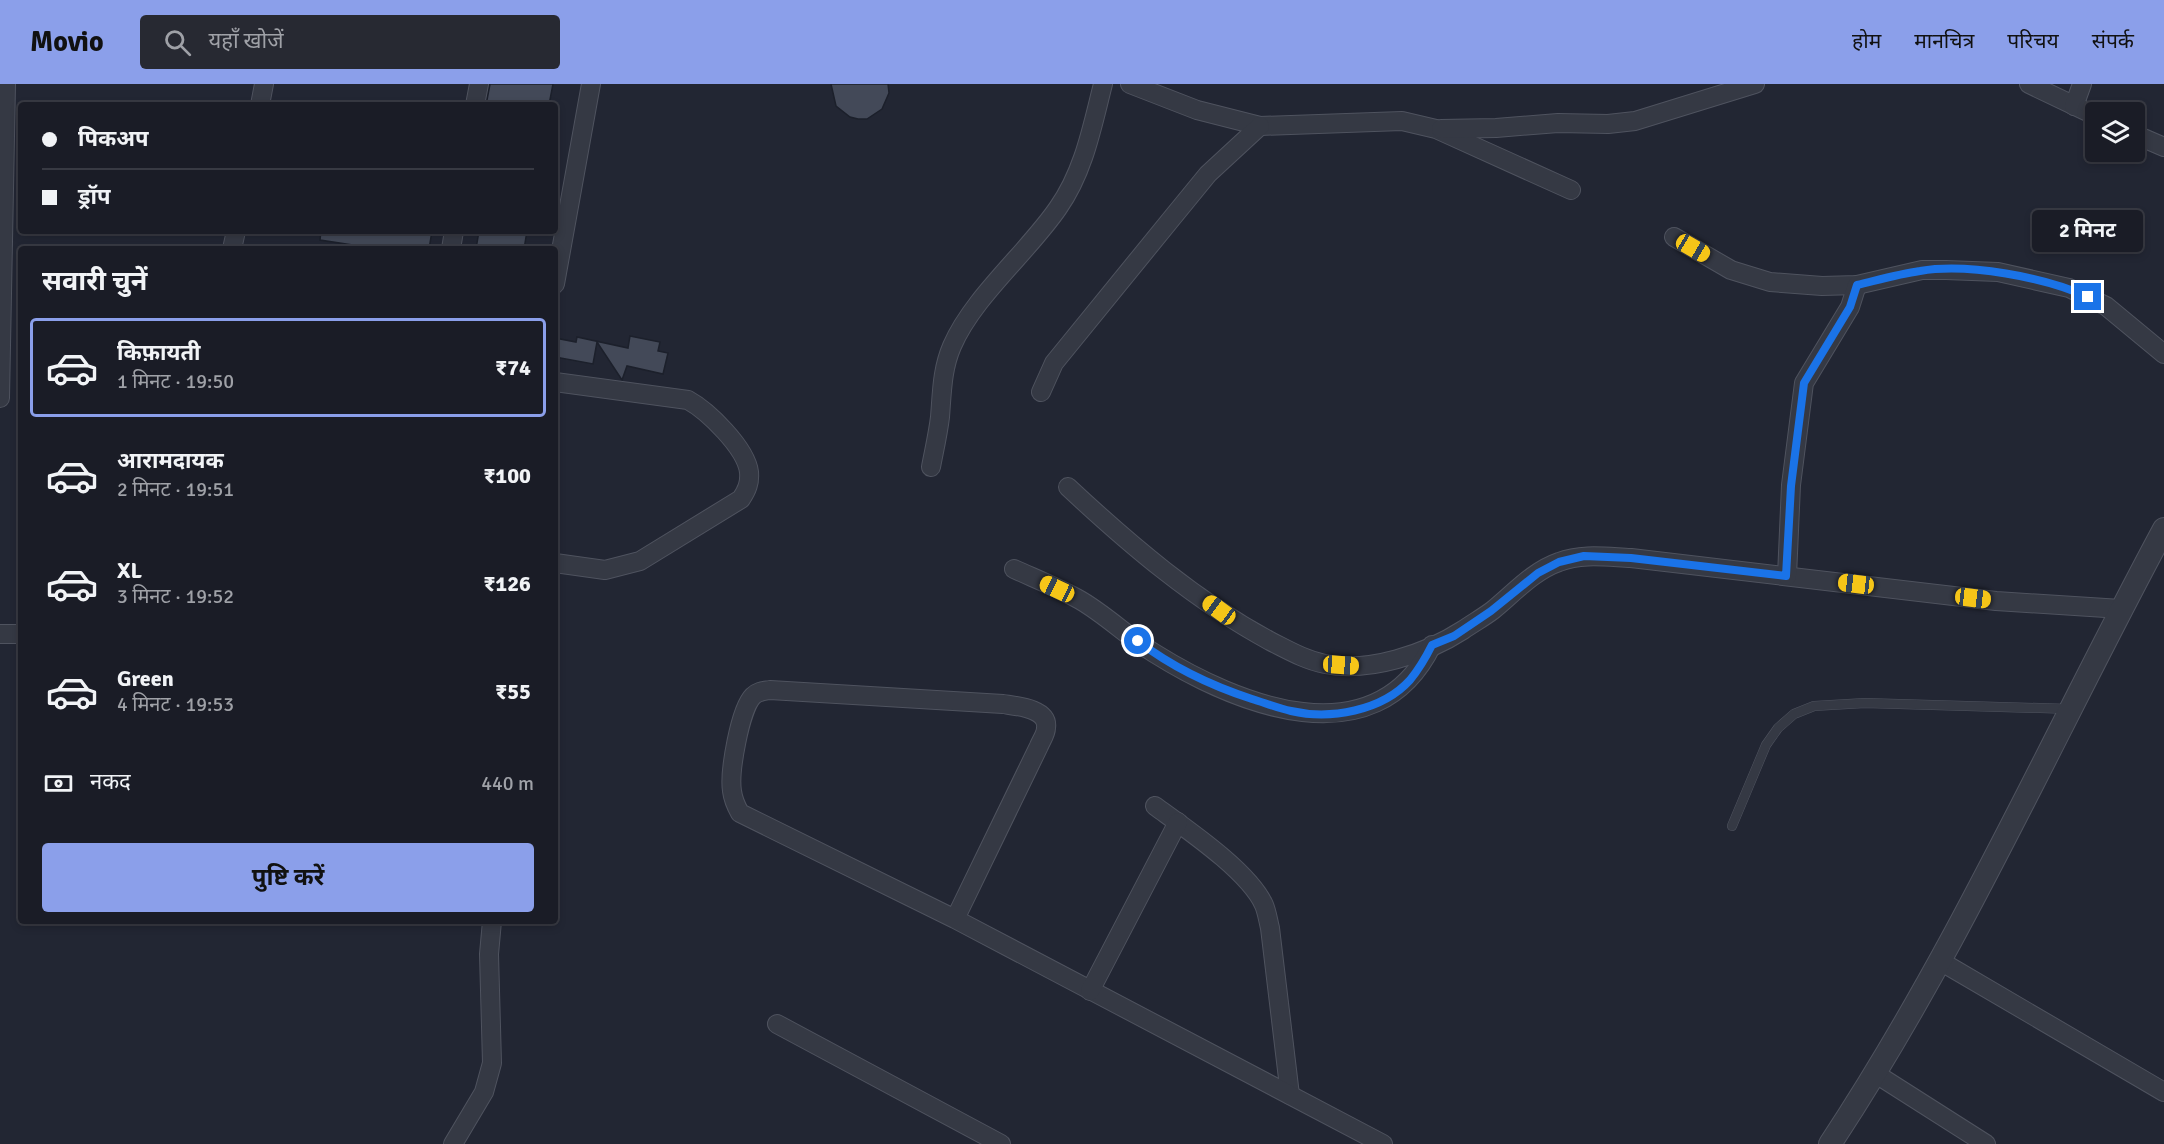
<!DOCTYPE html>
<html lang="hi">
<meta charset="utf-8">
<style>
body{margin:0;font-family:Signika,"Noto Sans Devanagari",sans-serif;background:#272932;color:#f1f3f6;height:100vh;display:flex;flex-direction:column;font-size:22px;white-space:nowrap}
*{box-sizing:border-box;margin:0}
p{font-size:20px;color:#9fa1a7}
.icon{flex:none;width:33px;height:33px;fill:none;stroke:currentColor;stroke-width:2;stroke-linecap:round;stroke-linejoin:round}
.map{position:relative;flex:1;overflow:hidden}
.details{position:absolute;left:18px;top:162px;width:540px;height:678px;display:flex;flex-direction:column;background:#1a1c26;border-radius:6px;box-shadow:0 3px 9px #0003,0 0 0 2px #383a43}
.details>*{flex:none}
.guide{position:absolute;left:18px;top:18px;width:540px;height:132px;border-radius:6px;box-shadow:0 3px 9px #0003,0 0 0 2px #383a43;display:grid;align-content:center;height:132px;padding:0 24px;background:#1a1c26}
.tools{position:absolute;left:2085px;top:18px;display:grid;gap:12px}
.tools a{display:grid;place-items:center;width:60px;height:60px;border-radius:6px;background:#1a1c26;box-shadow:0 3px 9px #0003,0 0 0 2px #383a43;font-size:30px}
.end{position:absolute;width:27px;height:27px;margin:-14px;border:8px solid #1a73e8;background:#fff;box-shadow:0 0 0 3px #fff}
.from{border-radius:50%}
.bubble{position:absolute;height:42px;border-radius:6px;background:#1a1c26;box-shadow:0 3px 9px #0003,0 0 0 2px #383a43;font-size:20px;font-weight:700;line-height:42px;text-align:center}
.car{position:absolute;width:18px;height:36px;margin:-18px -9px;border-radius:8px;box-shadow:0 0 4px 2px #0007;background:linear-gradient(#f5c518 24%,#345 0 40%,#f5c518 0 76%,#345 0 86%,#f5c518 0)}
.guide b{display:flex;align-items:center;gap:21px;height:57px;font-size:22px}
.guide b+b{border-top:2px solid #383a43}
.guide i{width:15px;height:15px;background:#f1f3f6}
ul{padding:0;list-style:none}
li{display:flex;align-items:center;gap:18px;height:99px;margin:0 12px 9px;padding:0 12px;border:3px solid transparent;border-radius:6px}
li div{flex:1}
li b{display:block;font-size:22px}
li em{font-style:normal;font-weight:700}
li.active{border-color:#8b9fea}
li>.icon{width:54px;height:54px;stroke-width:1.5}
h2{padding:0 24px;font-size:27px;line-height:72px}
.pay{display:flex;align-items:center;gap:15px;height:66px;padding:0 24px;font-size:22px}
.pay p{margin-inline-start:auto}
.primary-button{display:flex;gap:12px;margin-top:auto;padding:12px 24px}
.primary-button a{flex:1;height:69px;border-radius:6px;background:#8b9fea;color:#111;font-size:24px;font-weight:700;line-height:69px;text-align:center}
header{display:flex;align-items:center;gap:36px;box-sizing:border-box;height:84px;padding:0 30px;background:#8b9fea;color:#111}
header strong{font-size:28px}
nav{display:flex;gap:33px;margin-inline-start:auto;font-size:21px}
.search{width:420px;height:54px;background:#272932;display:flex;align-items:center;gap:15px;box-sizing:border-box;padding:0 21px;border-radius:6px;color:#9fa1a7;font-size:22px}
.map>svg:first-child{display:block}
.building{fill:#434958;stroke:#1c202b;stroke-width:1.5}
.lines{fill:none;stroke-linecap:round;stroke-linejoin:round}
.service-casing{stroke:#4f535f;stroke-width:10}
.minor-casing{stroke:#4f535f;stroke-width:20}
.tertiary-casing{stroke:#4f535f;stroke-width:24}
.service{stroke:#353944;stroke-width:9}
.minor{stroke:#353944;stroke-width:18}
.tertiary{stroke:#353944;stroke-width:22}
.route{stroke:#1a73e8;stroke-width:8}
</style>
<header>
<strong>Movio</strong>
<div class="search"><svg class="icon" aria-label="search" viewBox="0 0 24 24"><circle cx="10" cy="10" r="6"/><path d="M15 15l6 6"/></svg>यहाँ खोजें</div>
<nav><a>होम</a><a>मानचित्र</a><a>परिचय</a><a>संपर्क</a></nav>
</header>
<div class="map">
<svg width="2164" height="1060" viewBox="0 0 2164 1060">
<rect width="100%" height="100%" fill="#222633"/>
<g class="building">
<path d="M 490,0 L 553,0 L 549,21 L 486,21 Z"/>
<path d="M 831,0 L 888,0 L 889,9 L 882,25 L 867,35 L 858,35 L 850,33 L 836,22 Z"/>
<path d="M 321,147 L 432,147 L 429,165 L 379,165 L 320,156 Z"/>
<path d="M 479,147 L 527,147 L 524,165 L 476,165 Z"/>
<path d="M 630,252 L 660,258 L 658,267 L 668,269 L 663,290 L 627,282 L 622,296 L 597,258 L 593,280 L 555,273 L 555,254 L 576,258 L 577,253 L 628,264 Z"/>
</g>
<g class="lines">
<defs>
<path id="service" d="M 1732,742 L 1766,661 L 1778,644 L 1794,630 L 1814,622 L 1865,619 L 2071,625"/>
<g id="minor">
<path d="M 1130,0 L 1197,26 L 1260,42 L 1402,37 L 1436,45 L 1571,106"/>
<path d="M 2029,0 L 2096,32"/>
<path d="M 260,21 L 264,0"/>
<path d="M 475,21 L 479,0"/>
<path d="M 2074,22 L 2082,0"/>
<path d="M 1441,45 L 1496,44 L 1558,39 L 1608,40 L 1635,37 L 1755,0"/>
<path d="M 2134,50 L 2164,63"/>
<path d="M 1674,153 L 1731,186 L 1770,198 L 1822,202 L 1857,201 L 1922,186 L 1946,186 L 1998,188 L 2069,204 L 2106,222 L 2164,270"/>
<path d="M 232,165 L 236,147"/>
<path d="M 451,165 L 454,147"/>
<path d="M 555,200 L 591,0"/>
<path d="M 555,298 L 688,316 C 708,327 746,364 749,388 C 750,399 747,406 741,415 L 640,477 L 605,486 L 555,479"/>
<path d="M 1041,308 L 1054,279 L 1172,134 L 1208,90 L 1260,42"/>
<path d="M 0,314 L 6,0"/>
<path d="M 931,383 C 934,367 938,350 940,333 C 942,308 942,285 952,262 C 973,213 1028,168 1058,124 C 1084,87 1092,43 1103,0"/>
<path d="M 1068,403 C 1130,461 1196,517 1270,557 C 1288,566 1305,576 1325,580 C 1368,589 1426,570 1463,546 C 1473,539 1484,533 1493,526 C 1514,509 1533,487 1559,478 C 1582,469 1607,473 1631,474 L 1996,517 L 2121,525"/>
<path d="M 1014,485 C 1036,495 1059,504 1080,516 C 1106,531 1128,553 1154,569 C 1237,621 1375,677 1432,561"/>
<path d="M 1787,492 L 1791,401 L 1804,299 L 1850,223 L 1857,201"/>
<path d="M 0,550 L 21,550"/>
<path d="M 1155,722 C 1185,744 1249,787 1264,821 C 1267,828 1268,836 1270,844 L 1290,1011"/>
<path d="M 955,835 L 1039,662 C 1041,657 1046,650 1046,644 C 1049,624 1015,622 1003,620 L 770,606 C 764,607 758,607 753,612 C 740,625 729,688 732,707 C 733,715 736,722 740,729 L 955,835 L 1383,1060"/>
<path d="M 1940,877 L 2164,1008"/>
<path d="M 1090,907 L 1178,738"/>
<path d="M 777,940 L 1001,1060"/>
<path d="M 1876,990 L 1986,1060"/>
<path d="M 453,1060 L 484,1008 L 492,979 L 489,870 L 492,837"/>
</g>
<path id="tertiary" d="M 1830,1060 C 1959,865 2053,651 2164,445"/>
</defs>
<use href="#service" class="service-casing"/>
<use href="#minor" class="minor-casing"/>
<use href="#tertiary" class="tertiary-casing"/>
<use href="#service" class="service"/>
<use href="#minor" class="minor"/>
<use href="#tertiary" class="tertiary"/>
</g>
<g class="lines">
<path class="route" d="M 1138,557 C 1172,583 1212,602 1252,615 C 1265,619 1278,624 1291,627 C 1330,636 1382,627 1410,596 C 1419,585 1426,573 1432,561 L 1454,552 L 1491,527 L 1538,489 L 1559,478 L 1584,472 L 1631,474 L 1786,492 L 1791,402 L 1804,299 L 1850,223 L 1857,201 C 1878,196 1899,190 1920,187 C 1968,179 2045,193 2088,213"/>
</g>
</svg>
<div class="tools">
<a><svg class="icon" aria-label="layers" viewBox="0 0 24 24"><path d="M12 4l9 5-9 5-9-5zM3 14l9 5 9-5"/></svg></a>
</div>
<i class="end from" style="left:1138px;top:557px"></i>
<i class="end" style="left:2088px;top:213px"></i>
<div class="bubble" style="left:2032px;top:126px;width:111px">2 मिनट</div>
<i class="car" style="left:1693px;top:164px;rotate:120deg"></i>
<i class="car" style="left:1856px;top:500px;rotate:277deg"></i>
<i class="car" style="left:1057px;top:505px;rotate:295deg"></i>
<i class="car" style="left:1973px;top:514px;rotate:97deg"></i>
<i class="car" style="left:1219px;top:526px;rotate:306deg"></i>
<i class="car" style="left:1341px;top:581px;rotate:94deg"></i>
<div class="guide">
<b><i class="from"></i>पिकअप</b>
<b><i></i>ड्रॉप</b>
</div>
<section class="details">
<h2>सवारी चुनें</h2>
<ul>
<li class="active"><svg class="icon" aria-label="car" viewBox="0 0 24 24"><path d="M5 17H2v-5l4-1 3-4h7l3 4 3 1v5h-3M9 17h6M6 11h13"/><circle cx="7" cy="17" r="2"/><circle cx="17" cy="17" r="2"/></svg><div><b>किफ़ायती</b><p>1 मिनट · 19:50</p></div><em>₹74</em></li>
<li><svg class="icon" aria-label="car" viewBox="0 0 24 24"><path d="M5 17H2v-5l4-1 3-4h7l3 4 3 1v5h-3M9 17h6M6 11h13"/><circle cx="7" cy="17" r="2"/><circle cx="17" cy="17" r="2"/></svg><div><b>आरामदायक</b><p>2 मिनट · 19:51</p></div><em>₹100</em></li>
<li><svg class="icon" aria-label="car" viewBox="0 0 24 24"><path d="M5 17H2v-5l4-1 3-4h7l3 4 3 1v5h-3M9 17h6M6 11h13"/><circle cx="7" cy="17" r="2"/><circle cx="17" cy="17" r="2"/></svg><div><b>XL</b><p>3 मिनट · 19:52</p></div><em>₹126</em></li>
<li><svg class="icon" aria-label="car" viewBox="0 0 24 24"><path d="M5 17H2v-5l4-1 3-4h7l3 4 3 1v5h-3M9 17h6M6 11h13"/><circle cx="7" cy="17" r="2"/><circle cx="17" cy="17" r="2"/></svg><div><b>Green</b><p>4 मिनट · 19:53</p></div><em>₹55</em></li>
</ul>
<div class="pay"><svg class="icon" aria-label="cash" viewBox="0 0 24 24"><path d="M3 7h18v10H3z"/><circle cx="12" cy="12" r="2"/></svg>नकद<p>440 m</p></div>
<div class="primary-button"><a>पुष्टि करें</a></div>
</section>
</div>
